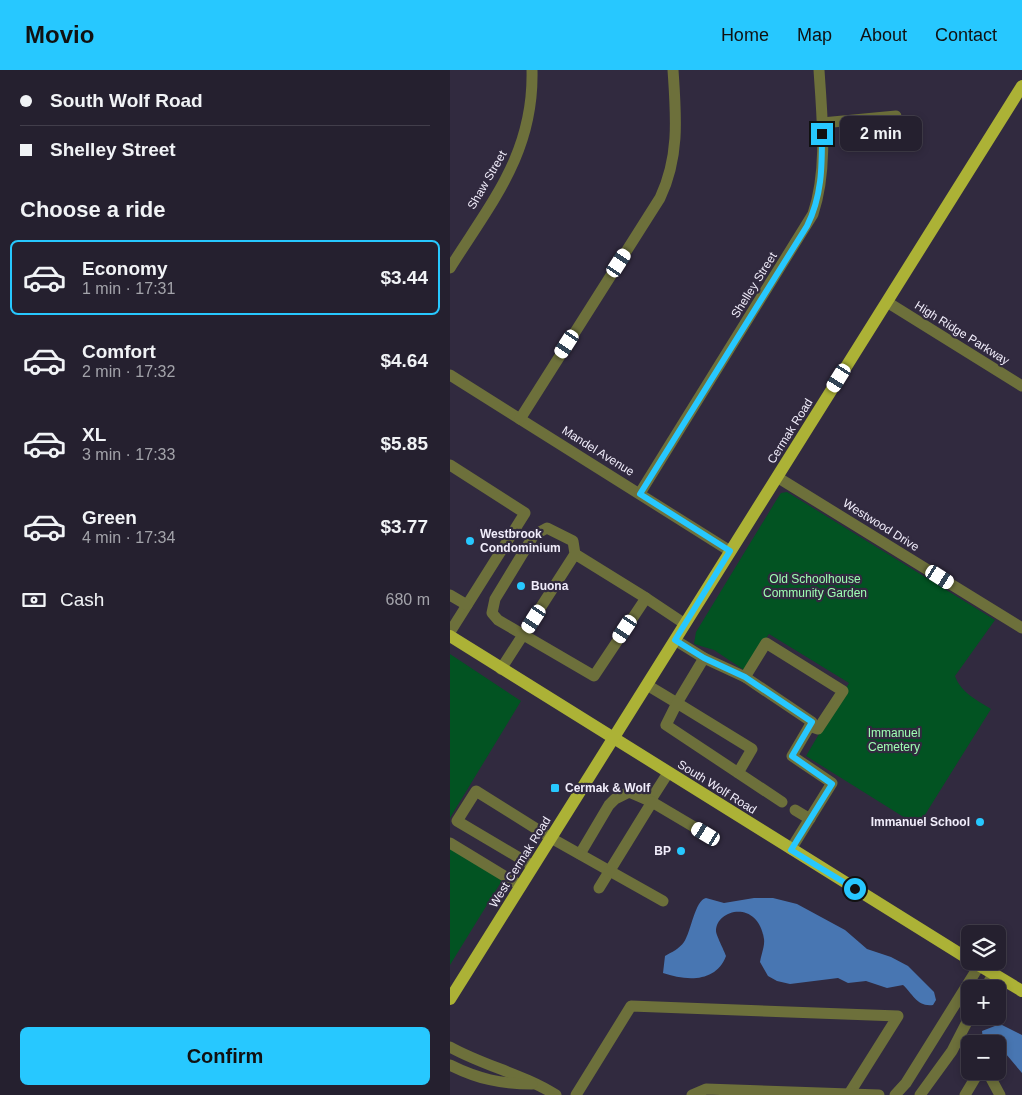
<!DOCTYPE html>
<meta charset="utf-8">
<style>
body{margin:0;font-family:Helvetica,sans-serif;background:#2d2837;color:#f1f3f6;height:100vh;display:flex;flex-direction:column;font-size:19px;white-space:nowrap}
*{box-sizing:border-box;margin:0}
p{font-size:16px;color:#a3a3aa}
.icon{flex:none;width:28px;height:28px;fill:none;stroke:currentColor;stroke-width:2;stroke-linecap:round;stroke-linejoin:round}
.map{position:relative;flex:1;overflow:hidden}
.details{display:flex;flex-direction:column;background:#25202f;width:450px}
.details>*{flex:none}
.hud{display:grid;align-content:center;height:110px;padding:0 20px;background:#25202f}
.tools{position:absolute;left:511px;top:855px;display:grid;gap:10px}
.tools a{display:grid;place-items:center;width:45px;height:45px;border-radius:8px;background:#25202f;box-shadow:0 2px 8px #0003,0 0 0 1px #423e4b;font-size:25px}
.end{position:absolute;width:22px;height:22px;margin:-11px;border:6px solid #27c8ff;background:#111;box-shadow:0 0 0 2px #111}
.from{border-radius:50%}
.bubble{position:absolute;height:35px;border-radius:8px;background:#25202f;box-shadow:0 2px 8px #0003,0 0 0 1px #423e4b;font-size:16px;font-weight:600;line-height:35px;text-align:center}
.car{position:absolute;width:15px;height:30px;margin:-15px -8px;border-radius:6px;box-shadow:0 0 4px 1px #0007;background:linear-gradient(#fff 24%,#345 0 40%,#fff 0 76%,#345 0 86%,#fff 0)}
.hud b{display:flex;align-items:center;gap:18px;height:48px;font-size:19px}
.hud b+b{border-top:1px solid #423e4b}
.hud i{width:12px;height:12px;background:#f1f3f6}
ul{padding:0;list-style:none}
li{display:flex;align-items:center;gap:15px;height:75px;margin:0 10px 8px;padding:0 10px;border:2px solid transparent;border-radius:8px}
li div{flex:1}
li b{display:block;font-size:19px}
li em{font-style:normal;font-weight:600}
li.active{border-color:#27c8ff}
li>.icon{width:45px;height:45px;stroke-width:1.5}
h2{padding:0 20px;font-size:22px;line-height:60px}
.pay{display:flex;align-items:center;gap:12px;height:55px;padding:0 20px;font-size:19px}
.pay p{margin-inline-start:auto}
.action{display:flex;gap:10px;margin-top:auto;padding:10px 20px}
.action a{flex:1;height:58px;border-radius:8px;background:#27c8ff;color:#111;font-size:20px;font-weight:600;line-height:58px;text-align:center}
header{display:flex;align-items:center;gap:30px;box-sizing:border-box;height:70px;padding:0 25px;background:#27c8ff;color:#111}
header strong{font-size:24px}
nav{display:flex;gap:28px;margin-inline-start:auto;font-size:18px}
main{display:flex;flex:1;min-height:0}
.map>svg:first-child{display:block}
.green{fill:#025322}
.water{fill:#4876b2}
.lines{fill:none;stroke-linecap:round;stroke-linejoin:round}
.minor{stroke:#6d703b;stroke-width:11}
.major{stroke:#acb236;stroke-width:12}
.route{stroke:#27c8ff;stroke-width:6}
.poi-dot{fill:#27c8ff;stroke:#312a3f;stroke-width:2}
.labels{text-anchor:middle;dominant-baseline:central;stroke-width:4.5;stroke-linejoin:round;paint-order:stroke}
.street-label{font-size:12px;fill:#f1edfb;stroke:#312a3f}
.poi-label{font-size:12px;font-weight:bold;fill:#f1edfb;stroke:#312a3f;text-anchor:start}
.park-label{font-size:12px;fill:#9ffeb3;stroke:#312a3f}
</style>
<header>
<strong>Movio</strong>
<nav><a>Home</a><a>Map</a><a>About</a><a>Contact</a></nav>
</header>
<main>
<section class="details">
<div class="hud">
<b><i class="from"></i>South Wolf Road</b>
<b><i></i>Shelley Street</b>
</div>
<h2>Choose a ride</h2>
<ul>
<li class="active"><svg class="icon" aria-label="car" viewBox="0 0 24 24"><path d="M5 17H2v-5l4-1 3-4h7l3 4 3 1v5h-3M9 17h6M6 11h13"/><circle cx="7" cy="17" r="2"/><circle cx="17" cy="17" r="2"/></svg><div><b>Economy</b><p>1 min · 17:31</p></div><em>$3.44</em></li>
<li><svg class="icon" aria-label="car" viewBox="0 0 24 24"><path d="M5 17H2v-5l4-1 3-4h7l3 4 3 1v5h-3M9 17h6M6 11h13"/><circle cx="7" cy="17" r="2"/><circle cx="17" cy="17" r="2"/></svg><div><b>Comfort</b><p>2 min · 17:32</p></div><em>$4.64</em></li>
<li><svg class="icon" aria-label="car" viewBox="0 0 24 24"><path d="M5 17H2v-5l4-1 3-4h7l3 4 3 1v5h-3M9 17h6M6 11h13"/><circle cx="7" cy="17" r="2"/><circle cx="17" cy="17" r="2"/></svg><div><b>XL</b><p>3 min · 17:33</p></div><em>$5.85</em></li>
<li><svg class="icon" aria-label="car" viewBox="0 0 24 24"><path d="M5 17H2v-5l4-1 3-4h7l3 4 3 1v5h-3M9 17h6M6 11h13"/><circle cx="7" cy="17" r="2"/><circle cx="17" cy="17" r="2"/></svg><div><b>Green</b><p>4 min · 17:34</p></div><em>$3.77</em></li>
</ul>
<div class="pay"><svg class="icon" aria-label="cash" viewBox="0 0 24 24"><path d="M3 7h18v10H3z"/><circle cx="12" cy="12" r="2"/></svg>Cash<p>680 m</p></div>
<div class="action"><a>Confirm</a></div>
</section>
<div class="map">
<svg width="572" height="1025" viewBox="0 0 572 1025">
<rect width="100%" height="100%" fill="#312a3f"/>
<g class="green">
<path d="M 337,422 L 545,550 L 505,606 C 511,623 527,630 541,639 L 468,756 L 356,686 L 399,613 L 319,564 L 294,600 L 264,580 L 244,574 L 246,562 L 327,429 L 331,423 Z"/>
<path d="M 0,584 L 71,631 L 0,748 Z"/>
<path d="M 0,770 L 56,804 L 0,895 Z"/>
</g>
<g class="water">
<path d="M 256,828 L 274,833 L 304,828 L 323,828 L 347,834 L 395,860 L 417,879 L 441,887 L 458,896 L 484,922 L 486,930 L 483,935 C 467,937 463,924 453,915 L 437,918 L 416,911 L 398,913 L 388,908 L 340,914 L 327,911 L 318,906 L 310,892 C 311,885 315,876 314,869 C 308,829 266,839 266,861 C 266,865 274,880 276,886 C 266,913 236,911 213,903 L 215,886 C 222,882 229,879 234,872 C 241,862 245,830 256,828 Z"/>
<path d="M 550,954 L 572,965 L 572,1003 L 556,984 L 548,979 L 548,974 L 538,974 L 533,970 L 532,961 Z"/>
</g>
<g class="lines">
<g class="minor">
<path d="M 372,53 L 446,46"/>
<path d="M 0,198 C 42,131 84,83 82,0"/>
<path d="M 437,232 L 572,316"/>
<path d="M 0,305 L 280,481"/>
<path d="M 70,349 L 210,128 C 230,86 226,45 223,0"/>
<path d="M 0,395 L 75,443 L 0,562"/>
<path d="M 327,407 L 572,558"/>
<path d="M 190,423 L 363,144 C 378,99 372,47 369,0"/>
<path d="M 0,525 L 17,535"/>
<path d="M 196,528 L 235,554"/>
<path d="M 254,588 L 295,607 L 362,652 L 342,686 L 382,713 L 341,779"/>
<path d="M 51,599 L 125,484 L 123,471 L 97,458 L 84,465 L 45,529 L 42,543 L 48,550 L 144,606 L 196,528 L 125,484"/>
<path d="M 295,607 L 316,573 L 393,621 L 368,659 L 360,656"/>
<path d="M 197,615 L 227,633 L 254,588 L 225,570"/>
<path d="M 288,703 L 302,679 L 227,633 L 216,655 L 332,732"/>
<path d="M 200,731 L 218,703"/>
<path d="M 345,740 L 360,749"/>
<path d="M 0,773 L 71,816"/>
<path d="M 130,784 L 159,735 L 165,729 L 179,722 L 202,732"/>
<path d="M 83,796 L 7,751 L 26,721 L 101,768 L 213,831"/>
<path d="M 149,818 L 202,732 L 256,764"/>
<path d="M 535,919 L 543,904"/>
<path d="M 0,977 C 34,996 73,1004 106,1025"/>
<path d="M 0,995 C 28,1009 51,1014 82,1014"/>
<path d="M 537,1001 L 550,1025"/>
<path d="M 126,1025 L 181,936 L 448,946 L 399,1024"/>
<path d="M 242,1025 L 256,1019 L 429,1025"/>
<path d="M 445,1025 L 456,1013 L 529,896"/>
<path d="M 470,1025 L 502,981 L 520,946"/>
<path d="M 515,1025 L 527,1005 L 535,1001"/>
</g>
<g class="major">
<path d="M 0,566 L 520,890"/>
<path d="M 522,891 L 572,921"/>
<path d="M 0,929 L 572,16"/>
</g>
</g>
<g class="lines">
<path class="route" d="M 372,64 C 372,97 372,126 357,156 L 190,424 L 280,481 L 225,570 L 254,588 L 295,607 L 362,652 L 342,686 L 382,714 L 341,780 L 405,819"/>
</g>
<g class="poi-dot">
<circle cx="20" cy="471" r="5"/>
<circle cx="71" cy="516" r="5"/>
<rect x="100" y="713" width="10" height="10" rx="2.5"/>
<circle cx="530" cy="752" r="5"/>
<circle cx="231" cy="781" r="5"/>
</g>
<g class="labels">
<g class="street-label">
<text transform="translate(37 110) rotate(-60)">Shaw Street</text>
<text transform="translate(304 215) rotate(-58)">Shelley Street</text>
<text transform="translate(512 263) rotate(32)">High Ridge Parkway</text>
<text transform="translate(340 361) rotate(-58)">Cermak Road</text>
<text transform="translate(148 381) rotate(32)">Mandel Avenue</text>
<text transform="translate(431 455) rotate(32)">Westwood Drive</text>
<text transform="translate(267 717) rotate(32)">South Wolf Road</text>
<text transform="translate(70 792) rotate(-58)">West Cermak Road</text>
</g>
<g class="poi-label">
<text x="30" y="464">Westbrook<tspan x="30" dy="14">Condominium</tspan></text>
<text x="81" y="516">Buona</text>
<text x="115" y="718">Cermak &amp; Wolf</text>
<text x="520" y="752" text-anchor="end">Immanuel School</text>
<text x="221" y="781" text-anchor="end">BP</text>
</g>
<g class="park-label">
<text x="365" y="509">Old Schoolhouse<tspan x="365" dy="14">Community Garden</tspan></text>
<text x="444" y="663">Immanuel<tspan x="444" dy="14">Cemetery</tspan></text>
</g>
</g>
</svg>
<div class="tools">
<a><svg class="icon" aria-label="layers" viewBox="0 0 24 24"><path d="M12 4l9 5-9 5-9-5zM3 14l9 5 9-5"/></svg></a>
<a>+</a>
<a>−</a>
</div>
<i class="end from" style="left:405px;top:819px"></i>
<i class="end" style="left:372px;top:64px"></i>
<div class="bubble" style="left:390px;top:46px;width:82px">2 min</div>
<i class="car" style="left:169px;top:193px;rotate:33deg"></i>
<i class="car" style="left:117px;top:274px;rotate:213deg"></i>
<i class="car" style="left:389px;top:308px;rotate:212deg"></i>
<i class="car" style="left:490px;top:507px;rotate:122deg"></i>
<i class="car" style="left:84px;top:549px;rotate:213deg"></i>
<i class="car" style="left:175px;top:559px;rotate:214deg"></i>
<i class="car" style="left:256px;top:764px;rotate:301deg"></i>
</div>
</main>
